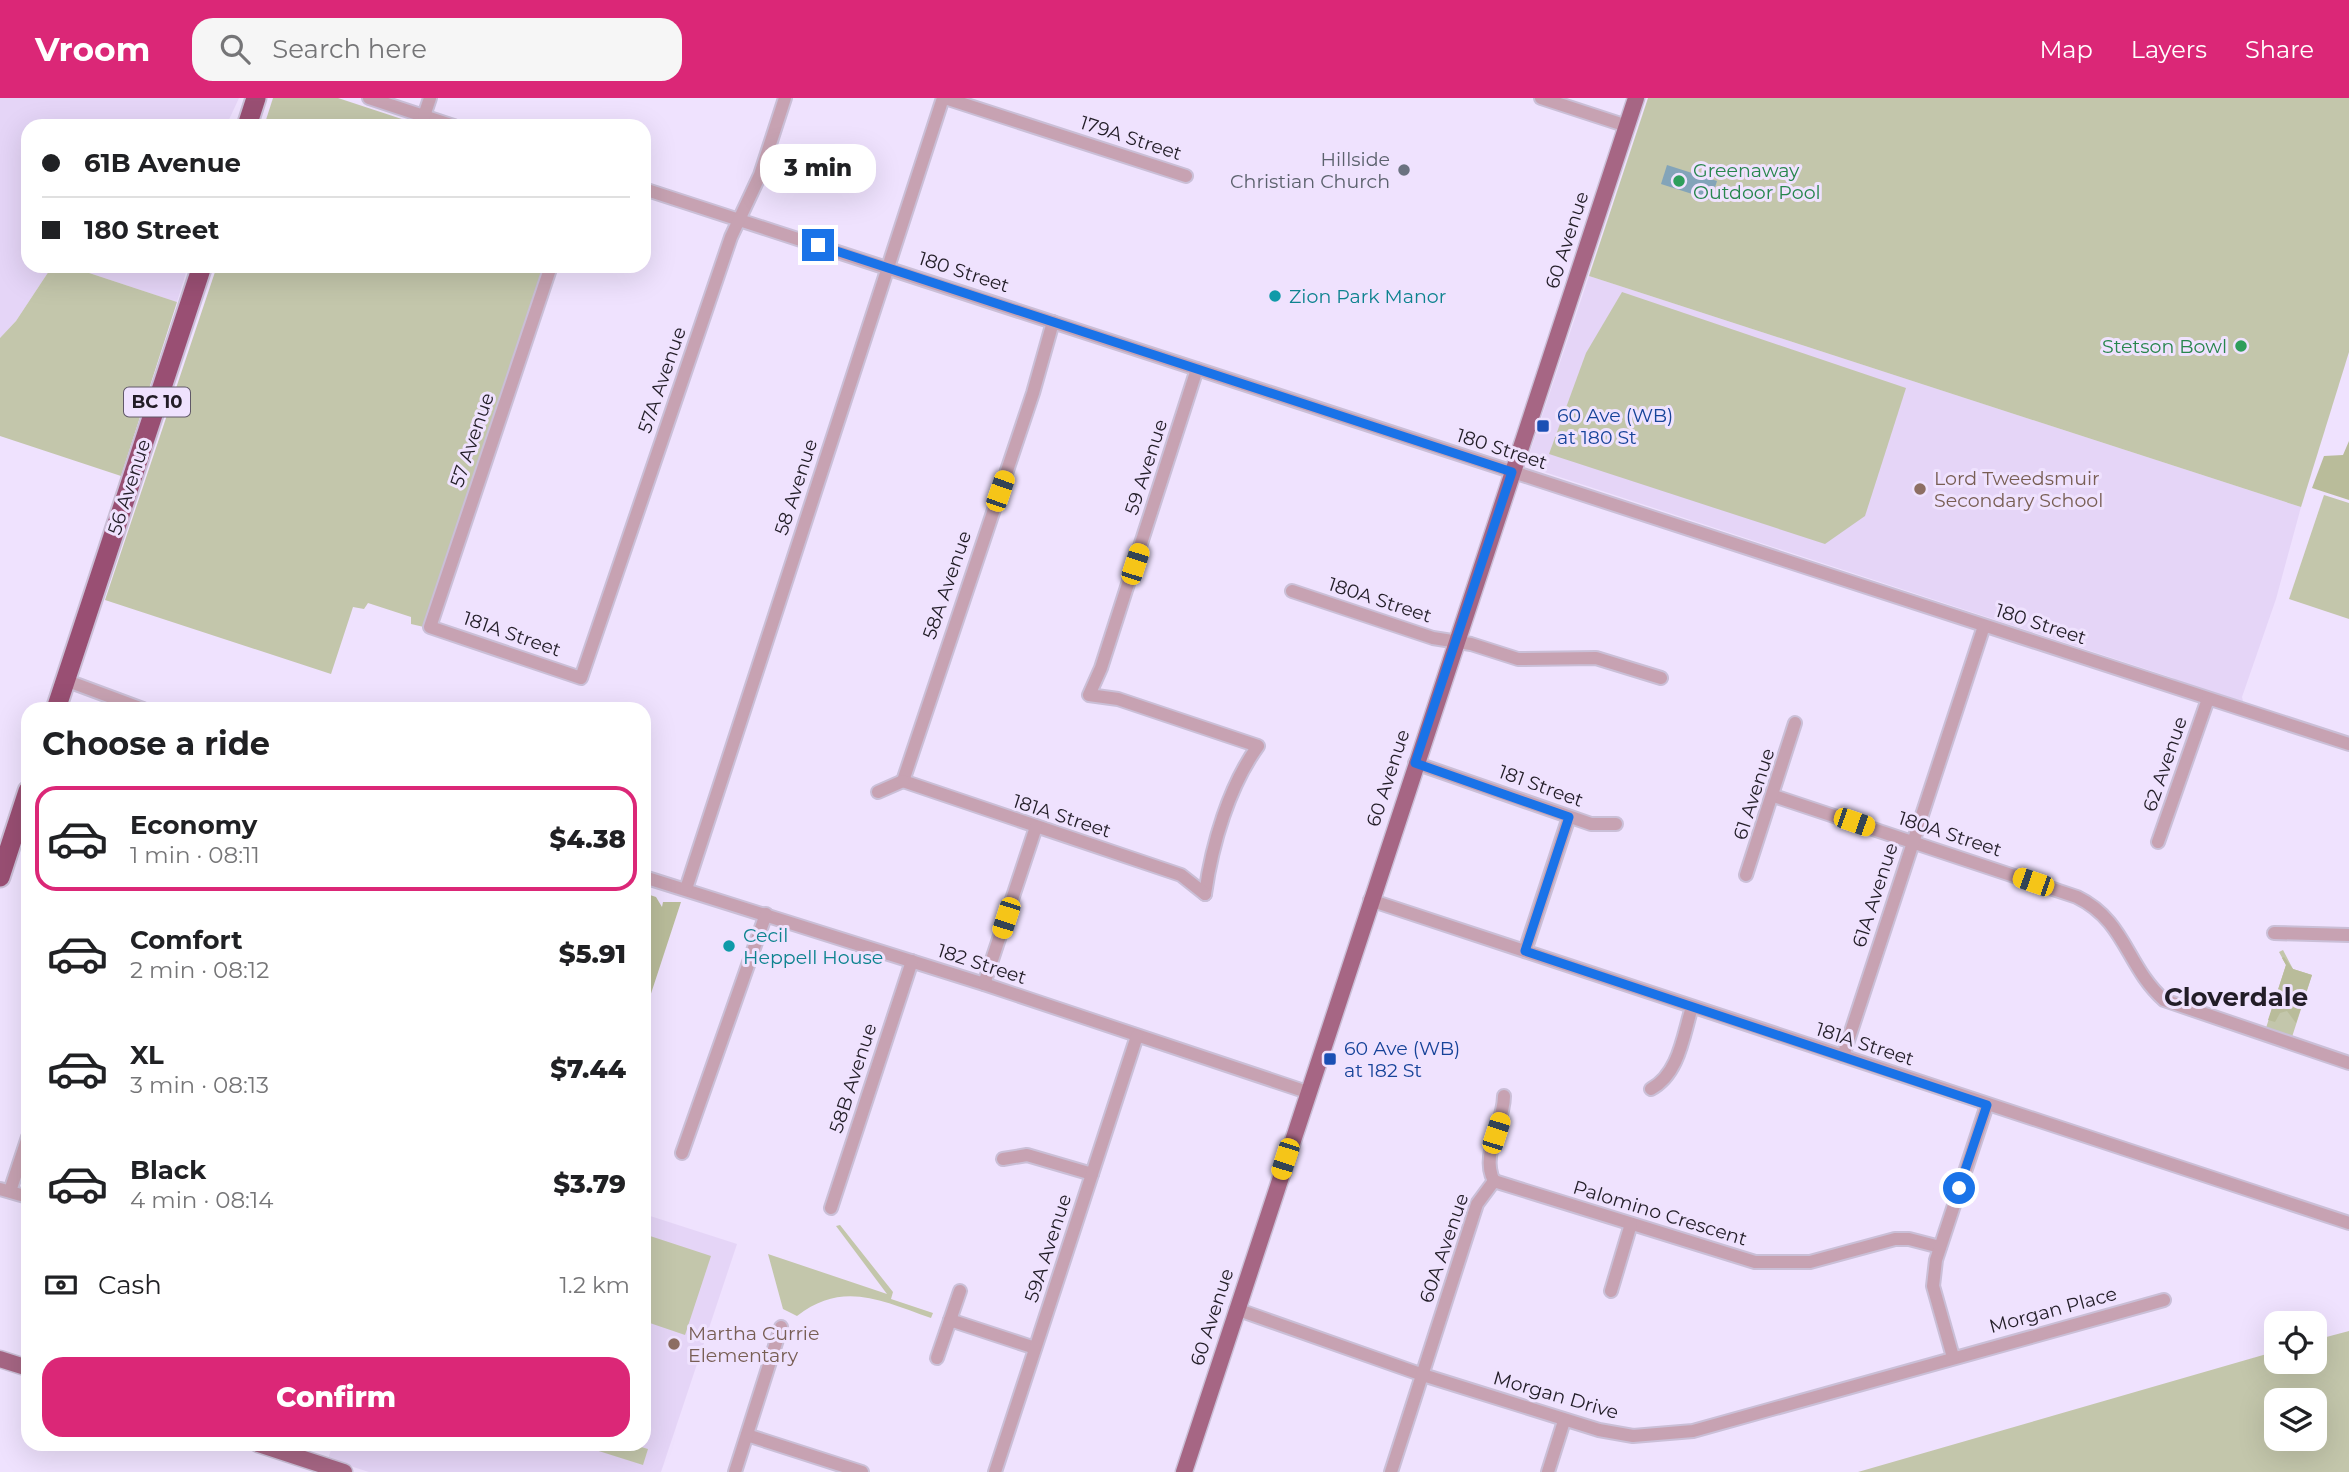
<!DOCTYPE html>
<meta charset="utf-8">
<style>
body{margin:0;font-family:Montserrat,sans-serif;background:#f6f6f6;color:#202124;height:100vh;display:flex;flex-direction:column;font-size:26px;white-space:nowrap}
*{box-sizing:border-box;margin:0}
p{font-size:23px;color:#757577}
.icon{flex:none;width:38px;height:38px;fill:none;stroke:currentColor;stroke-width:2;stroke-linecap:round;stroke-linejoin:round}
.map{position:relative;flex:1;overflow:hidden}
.drawer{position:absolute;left:21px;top:604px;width:630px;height:749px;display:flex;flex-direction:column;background:#fff;border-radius:21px;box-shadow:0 7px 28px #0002}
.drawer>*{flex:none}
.hud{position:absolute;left:21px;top:21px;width:630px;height:154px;border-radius:21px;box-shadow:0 7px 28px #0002;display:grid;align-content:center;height:154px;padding:0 21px;background:#fff}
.controls{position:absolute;left:2264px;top:1213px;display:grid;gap:14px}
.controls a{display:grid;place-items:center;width:63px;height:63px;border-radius:14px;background:#fff;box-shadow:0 7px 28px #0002;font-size:35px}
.end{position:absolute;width:32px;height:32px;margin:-16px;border:9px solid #1a73e8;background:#fff;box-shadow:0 0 0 4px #fff}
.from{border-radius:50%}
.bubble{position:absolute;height:49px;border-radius:21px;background:#fff;box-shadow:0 7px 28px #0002;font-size:23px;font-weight:800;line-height:49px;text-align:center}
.car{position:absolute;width:21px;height:42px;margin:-21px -10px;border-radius:9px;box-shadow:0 0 5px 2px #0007;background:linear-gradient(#f5c518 24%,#345 0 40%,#f5c518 0 76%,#345 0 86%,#f5c518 0)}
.hud b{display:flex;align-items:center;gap:24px;height:66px;font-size:26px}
.hud b+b{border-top:2px solid #e0e0e0}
.hud i{width:18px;height:18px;background:#202124}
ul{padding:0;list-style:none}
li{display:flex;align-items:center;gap:21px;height:105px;margin:0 14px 10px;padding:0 7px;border:4px solid transparent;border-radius:21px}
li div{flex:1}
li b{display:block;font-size:26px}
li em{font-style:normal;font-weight:800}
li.selected{border-color:#db2777}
li>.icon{width:63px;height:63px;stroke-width:1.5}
h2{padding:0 21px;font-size:32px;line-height:84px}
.pay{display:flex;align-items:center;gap:18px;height:77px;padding:0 21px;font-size:26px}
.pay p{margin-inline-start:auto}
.action{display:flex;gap:14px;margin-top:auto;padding:14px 21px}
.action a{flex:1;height:80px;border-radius:21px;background:#db2777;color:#fff;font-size:28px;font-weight:800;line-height:80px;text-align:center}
header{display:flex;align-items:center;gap:42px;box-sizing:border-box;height:98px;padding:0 35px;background:#db2777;color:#fff}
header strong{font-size:33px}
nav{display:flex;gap:38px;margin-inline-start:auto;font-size:24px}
.search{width:490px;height:63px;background:#f6f6f6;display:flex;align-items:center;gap:18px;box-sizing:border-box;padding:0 24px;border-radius:21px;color:#757577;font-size:26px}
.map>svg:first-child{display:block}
.built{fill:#e5d5f7}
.green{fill:#c3c6ab;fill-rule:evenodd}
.forest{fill:#b9bc9a}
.water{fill:#83a4b9}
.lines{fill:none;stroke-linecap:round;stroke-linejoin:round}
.minor-casing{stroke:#cabfd7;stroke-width:16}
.major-casing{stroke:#cabfd7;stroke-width:19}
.highway-casing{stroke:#cabfd7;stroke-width:23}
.minor{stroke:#c7a2b2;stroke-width:12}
.major{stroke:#a66684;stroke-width:16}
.highway{stroke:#994f73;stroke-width:19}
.route{stroke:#1a73e8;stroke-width:9}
.worship-dot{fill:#6b7280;stroke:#efe2fe;stroke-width:2.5}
.leisure-dot{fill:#2e9e5b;stroke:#efe2fe;stroke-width:2.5}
.culture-dot{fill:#0f9aa8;stroke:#efe2fe;stroke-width:2.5}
.transit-dot{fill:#1a4fb4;stroke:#efe2fe;stroke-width:2.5}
.education-dot{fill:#8d6e63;stroke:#efe2fe;stroke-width:2.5}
.labels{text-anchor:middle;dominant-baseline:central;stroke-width:6;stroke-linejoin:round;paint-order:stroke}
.shield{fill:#efe2fe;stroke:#605868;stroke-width:2}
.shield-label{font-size:18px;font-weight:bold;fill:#221d27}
.street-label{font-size:19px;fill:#221d27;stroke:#efe2fe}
.worship-label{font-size:19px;fill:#5b616d;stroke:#efe2fe;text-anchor:end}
.leisure-label{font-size:19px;fill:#27864d;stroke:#efe2fe;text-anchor:start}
.culture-label{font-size:19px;fill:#0d838f;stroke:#efe2fe;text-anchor:start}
.transit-label{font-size:19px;fill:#164399;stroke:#efe2fe;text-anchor:start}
.education-label{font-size:19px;fill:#785e54;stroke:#efe2fe;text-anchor:start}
.district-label{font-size:26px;font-weight:bold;fill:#221d27;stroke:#efe2fe}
</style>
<header>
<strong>Vroom</strong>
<div class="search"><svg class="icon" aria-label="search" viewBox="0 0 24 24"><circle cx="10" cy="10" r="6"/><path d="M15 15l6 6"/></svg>Search here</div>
<nav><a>Map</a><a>Layers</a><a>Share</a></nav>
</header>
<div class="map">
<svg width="2349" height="1374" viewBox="0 0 2349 1374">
<rect width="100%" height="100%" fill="#efe2fe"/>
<g class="built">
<path d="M 0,0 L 239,0 L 226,28 L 28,28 L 28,168 L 188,168 L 177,204 L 74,170 L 57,168 L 49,173 L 16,223 L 0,240 Z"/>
<path d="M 1589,178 L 2301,409 L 2276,501 L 2242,599 L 2244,607 L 2177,585 L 2173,580 L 1535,371 L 1529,357 Z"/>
<path d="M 644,1116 L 737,1146 L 661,1374 L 369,1374 L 328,1361 L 333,1346 L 644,1346 Z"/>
</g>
<g class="green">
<path d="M 273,0 L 338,0 L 423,28 L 264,28 Z"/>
<path d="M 1648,0 L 2349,0 L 2349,254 L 2301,409 L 1589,178 Z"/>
<path d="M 57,168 L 74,170 L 177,204 L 121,378 L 0,338 L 0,240 L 16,223 L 49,173 Z"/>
<path d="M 217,168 L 547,168 L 424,529 L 411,526 L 411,519 L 368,505 L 364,511 L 353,509 L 331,576 L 105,502 Z"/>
<path d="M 1622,194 L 1906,290 L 1865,418 L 1825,446 L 1549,356 L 1586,255 Z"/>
<path d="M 2324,397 L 2349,405 L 2349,521 L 2289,501 Z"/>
<path d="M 2283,852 L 2293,871 L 2312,877 L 2292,939 L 2266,930 L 2286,867 L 2279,854 Z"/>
<path d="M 840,1127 L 893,1194 L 891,1201 L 933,1215 L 931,1220 C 882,1203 843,1182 797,1218 L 783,1211 L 768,1156 L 887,1196 L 836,1128 Z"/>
<path d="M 644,1136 L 711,1158 L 685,1237 L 644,1223 Z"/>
<path d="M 2349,1233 L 2349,1374 L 1858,1374 L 2277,1253 L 2277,1264 L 2315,1264 L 2315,1242 ZM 2315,1302 L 2315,1340 L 2277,1340 L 2277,1302 Z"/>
<path d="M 587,1346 L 631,1346 L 648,1351 L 643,1367 L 586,1349 Z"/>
</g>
<g class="forest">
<path d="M 2349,343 L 2349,402 L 2312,390 L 2324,358 L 2343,357 Z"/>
<path d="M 647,796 L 656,799 L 662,809 L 663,804 L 681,804 L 644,917 L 644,797 Z"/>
<path d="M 2284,859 L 2293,871 L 2312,877 L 2296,925 L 2287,913 L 2280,915 L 2275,924 L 2268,922 L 2286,867 L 2282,860 Z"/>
</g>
<path class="water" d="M 1667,67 L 1717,83 L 1711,102 L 1661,86 Z"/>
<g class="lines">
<defs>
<g id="minor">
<path d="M 369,0 L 454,28"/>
<path d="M 945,0 L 1186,78"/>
<path d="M 1541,0 L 1627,28"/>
<path d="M 424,18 L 430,0"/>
<path d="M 644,91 L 2349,646"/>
<path d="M 551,168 L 430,529 L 581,580 L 731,139 L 760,77 L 785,0"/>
<path d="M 1197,271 L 1101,570 L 1089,597 L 1118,601 L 1258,648 C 1229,688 1212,746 1205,796"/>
<path d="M 1292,493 L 1433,540 L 1471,546 L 1518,561 L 1596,560 L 1661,580"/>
<path d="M 65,582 L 143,611"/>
<path d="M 1415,665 L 1591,726 L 1616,726"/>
<path d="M 903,683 L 1033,295 L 1053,224"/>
<path d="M 903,683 L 1181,777 L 1205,796"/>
<path d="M 878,694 L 903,683"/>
<path d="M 1774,698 L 2077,799 C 2126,823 2126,868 2164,902 L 2349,965"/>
<path d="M 2158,744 L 2208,601"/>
<path d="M 1746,777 L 1795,625"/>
<path d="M 644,779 L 984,886 L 1307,994"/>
<path d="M 686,791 L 943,0"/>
<path d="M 1370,802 L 2349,1125"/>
<path d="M 2274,835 L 2349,837"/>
<path d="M 1525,853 L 1569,719"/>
<path d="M 984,886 L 1036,729"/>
<path d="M 1843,958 L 1984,528"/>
<path d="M 1651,991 C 1679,976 1683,938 1692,909"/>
<path d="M 682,1055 L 766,816"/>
<path d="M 1003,1061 L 1027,1057 L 1092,1076"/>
<path d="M 1494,1083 L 1755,1164 L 1810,1164 L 1895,1141 L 1909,1141 L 1940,1149"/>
<path d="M 1494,1083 C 1480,1057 1504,1026 1504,998"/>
<path d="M 0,1091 L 28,1099"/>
<path d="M 10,1093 L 28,1039"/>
<path d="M 831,1110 L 912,863"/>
<path d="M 1611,1193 L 1631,1126"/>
<path d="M 1236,1211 L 1423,1277 L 1599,1332 L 1633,1338 L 1693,1333 L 2164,1202"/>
<path d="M 950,1222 L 1035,1250"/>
<path d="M 1953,1259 L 1933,1188 L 1936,1162 L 1987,1007"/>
<path d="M 937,1260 L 960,1193"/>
<path d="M 747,1337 L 862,1374"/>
<path d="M 735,1374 L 781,1229"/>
<path d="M 995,1374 L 1137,938"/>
<path d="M 1391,1374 L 1477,1106 L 1494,1083"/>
<path d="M 1548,1374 L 1564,1323"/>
</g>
<g id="major">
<path d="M 0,1261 L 28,1270"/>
<path d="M 258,1346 L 344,1374"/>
<path d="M 1184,1374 L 1636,0"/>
</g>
<g id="highway">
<path d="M 247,28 L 256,0"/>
<path d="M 56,611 L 202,168"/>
<path d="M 0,779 L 28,693"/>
</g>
</defs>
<use href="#minor" class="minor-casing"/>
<use href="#major" class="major-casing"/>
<use href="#highway" class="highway-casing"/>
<use href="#minor" class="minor"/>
<use href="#major" class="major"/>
<use href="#highway" class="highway"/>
</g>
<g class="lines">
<path class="route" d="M 818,147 L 1512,374 L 1415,665 L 1569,719 L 1525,853 L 1987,1007 L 1959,1090"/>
</g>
<circle class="worship-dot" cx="1404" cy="72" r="7"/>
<g class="leisure-dot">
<circle cx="1679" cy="83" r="7"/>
<circle cx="2241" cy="248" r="7"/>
</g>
<g class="culture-dot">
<circle cx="1275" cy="198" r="7"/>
<circle cx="729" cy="848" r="7"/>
</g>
<g class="transit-dot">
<rect x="1536" y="321" width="14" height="14" rx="3.5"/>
<rect x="1323" y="954" width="14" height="14" rx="3.5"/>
</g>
<g class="education-dot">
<circle cx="1920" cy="391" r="7"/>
<circle cx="674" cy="1246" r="7"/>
</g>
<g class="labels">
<rect class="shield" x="124" y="289.5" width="66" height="29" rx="5"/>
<g class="shield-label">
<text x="157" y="304">BC 10</text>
</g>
<g class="street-label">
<text transform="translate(1131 40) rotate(18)">179A Street</text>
<text transform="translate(1567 142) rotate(-72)">60 Avenue</text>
<text transform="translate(964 174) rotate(18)">180 Street</text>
<text transform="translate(662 282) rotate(-71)">57A Avenue</text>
<text transform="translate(472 342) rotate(-71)">57 Avenue</text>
<text transform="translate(1502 351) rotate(18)">180 Street</text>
<text transform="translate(1146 369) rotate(-72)">59 Avenue</text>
<text transform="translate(129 389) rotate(-72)">56 Avenue</text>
<text transform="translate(796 389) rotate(-72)">58 Avenue</text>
<text transform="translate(947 487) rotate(-71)">58A Avenue</text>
<text transform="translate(1380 502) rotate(18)">180A Street</text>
<text transform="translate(2041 526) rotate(18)">180 Street</text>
<text transform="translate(512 536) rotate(19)">181A Street</text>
<text transform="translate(2165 666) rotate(-71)">62 Avenue</text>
<text transform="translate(1388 680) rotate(-72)">60 Avenue</text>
<text transform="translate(1541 688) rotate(20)">181 Street</text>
<text transform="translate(1754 696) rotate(-72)">61 Avenue</text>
<text transform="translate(1062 718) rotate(18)">181A Street</text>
<text transform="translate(1950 736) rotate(18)">180A Street</text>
<text transform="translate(1875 797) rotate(-72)">61A Avenue</text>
<text transform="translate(982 866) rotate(18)">182 Street</text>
<text transform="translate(1865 946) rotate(18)">181A Street</text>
<text transform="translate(853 980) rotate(-72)">58B Avenue</text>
<text transform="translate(1660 1115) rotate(17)">Palomino Crescent</text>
<text transform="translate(1048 1150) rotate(-72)">59A Avenue</text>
<text transform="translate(1444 1150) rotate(-71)">60A Avenue</text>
<text transform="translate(2053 1212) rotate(-15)">Morgan Place</text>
<text transform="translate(1212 1219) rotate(-72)">60 Avenue</text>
<text transform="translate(1556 1297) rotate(16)">Morgan Drive</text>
</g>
<g class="worship-label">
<text x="1390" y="61">Hillside<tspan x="1390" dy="22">Christian Church</tspan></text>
</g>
<g class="leisure-label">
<text x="1693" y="72">Greenaway<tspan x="1693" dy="22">Outdoor Pool</tspan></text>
<text x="2227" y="248" text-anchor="end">Stetson Bowl</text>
</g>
<g class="culture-label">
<text x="1289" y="198">Zion Park Manor</text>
<text x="743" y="837">Cecil<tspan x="743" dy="22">Heppell House</tspan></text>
</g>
<g class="transit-label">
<text x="1557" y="317">60 Ave (WB)<tspan x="1557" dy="22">at 180 St</tspan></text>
<text x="1344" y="950">60 Ave (WB)<tspan x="1344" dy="22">at 182 St</tspan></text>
</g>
<g class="education-label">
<text x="1934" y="380">Lord Tweedsmuir<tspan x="1934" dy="22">Secondary School</tspan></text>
<text x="688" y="1235">Martha Currie<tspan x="688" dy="22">Elementary</tspan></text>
</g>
<g class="district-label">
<text x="2236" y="899">Cloverdale</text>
</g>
</g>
</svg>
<div class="controls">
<a><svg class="icon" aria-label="locate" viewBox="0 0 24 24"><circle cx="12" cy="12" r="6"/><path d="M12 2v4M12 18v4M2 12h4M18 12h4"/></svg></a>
<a><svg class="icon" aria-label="layers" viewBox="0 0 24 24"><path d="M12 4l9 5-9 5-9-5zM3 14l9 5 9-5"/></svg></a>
</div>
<i class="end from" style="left:1959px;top:1090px"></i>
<i class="end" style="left:818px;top:147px"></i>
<div class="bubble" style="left:760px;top:46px;width:116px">3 min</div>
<i class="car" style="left:1000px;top:393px;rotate:19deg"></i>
<i class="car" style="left:1135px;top:466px;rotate:18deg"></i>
<i class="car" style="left:1854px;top:724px;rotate:109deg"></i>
<i class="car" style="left:2033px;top:784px;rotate:289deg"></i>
<i class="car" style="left:1006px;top:820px;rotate:198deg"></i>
<i class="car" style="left:1496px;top:1035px;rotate:18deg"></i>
<i class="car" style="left:1285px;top:1061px;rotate:198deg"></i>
<div class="hud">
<b><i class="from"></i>61B Avenue</b>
<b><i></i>180 Street</b>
</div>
<section class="drawer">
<h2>Choose a ride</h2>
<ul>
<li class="selected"><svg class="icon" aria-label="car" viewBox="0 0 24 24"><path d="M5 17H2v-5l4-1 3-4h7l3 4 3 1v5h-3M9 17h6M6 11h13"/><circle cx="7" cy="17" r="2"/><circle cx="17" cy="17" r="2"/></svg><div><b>Economy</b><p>1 min · 08:11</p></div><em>$4.38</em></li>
<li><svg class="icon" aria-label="car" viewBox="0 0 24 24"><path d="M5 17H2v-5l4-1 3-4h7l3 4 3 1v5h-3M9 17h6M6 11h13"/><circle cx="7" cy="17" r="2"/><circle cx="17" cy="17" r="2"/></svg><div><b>Comfort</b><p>2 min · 08:12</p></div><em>$5.91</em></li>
<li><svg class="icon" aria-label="car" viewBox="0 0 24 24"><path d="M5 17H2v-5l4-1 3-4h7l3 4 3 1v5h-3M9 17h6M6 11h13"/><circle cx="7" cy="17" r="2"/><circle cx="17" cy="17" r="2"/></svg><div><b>XL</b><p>3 min · 08:13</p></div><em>$7.44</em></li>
<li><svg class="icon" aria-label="car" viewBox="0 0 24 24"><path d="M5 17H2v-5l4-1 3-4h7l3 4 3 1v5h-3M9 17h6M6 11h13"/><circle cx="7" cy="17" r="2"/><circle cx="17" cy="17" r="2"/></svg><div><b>Black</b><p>4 min · 08:14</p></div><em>$3.79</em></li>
</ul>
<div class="pay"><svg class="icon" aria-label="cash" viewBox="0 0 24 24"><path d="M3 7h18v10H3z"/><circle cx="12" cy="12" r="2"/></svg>Cash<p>1.2 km</p></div>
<div class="action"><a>Confirm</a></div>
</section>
</div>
